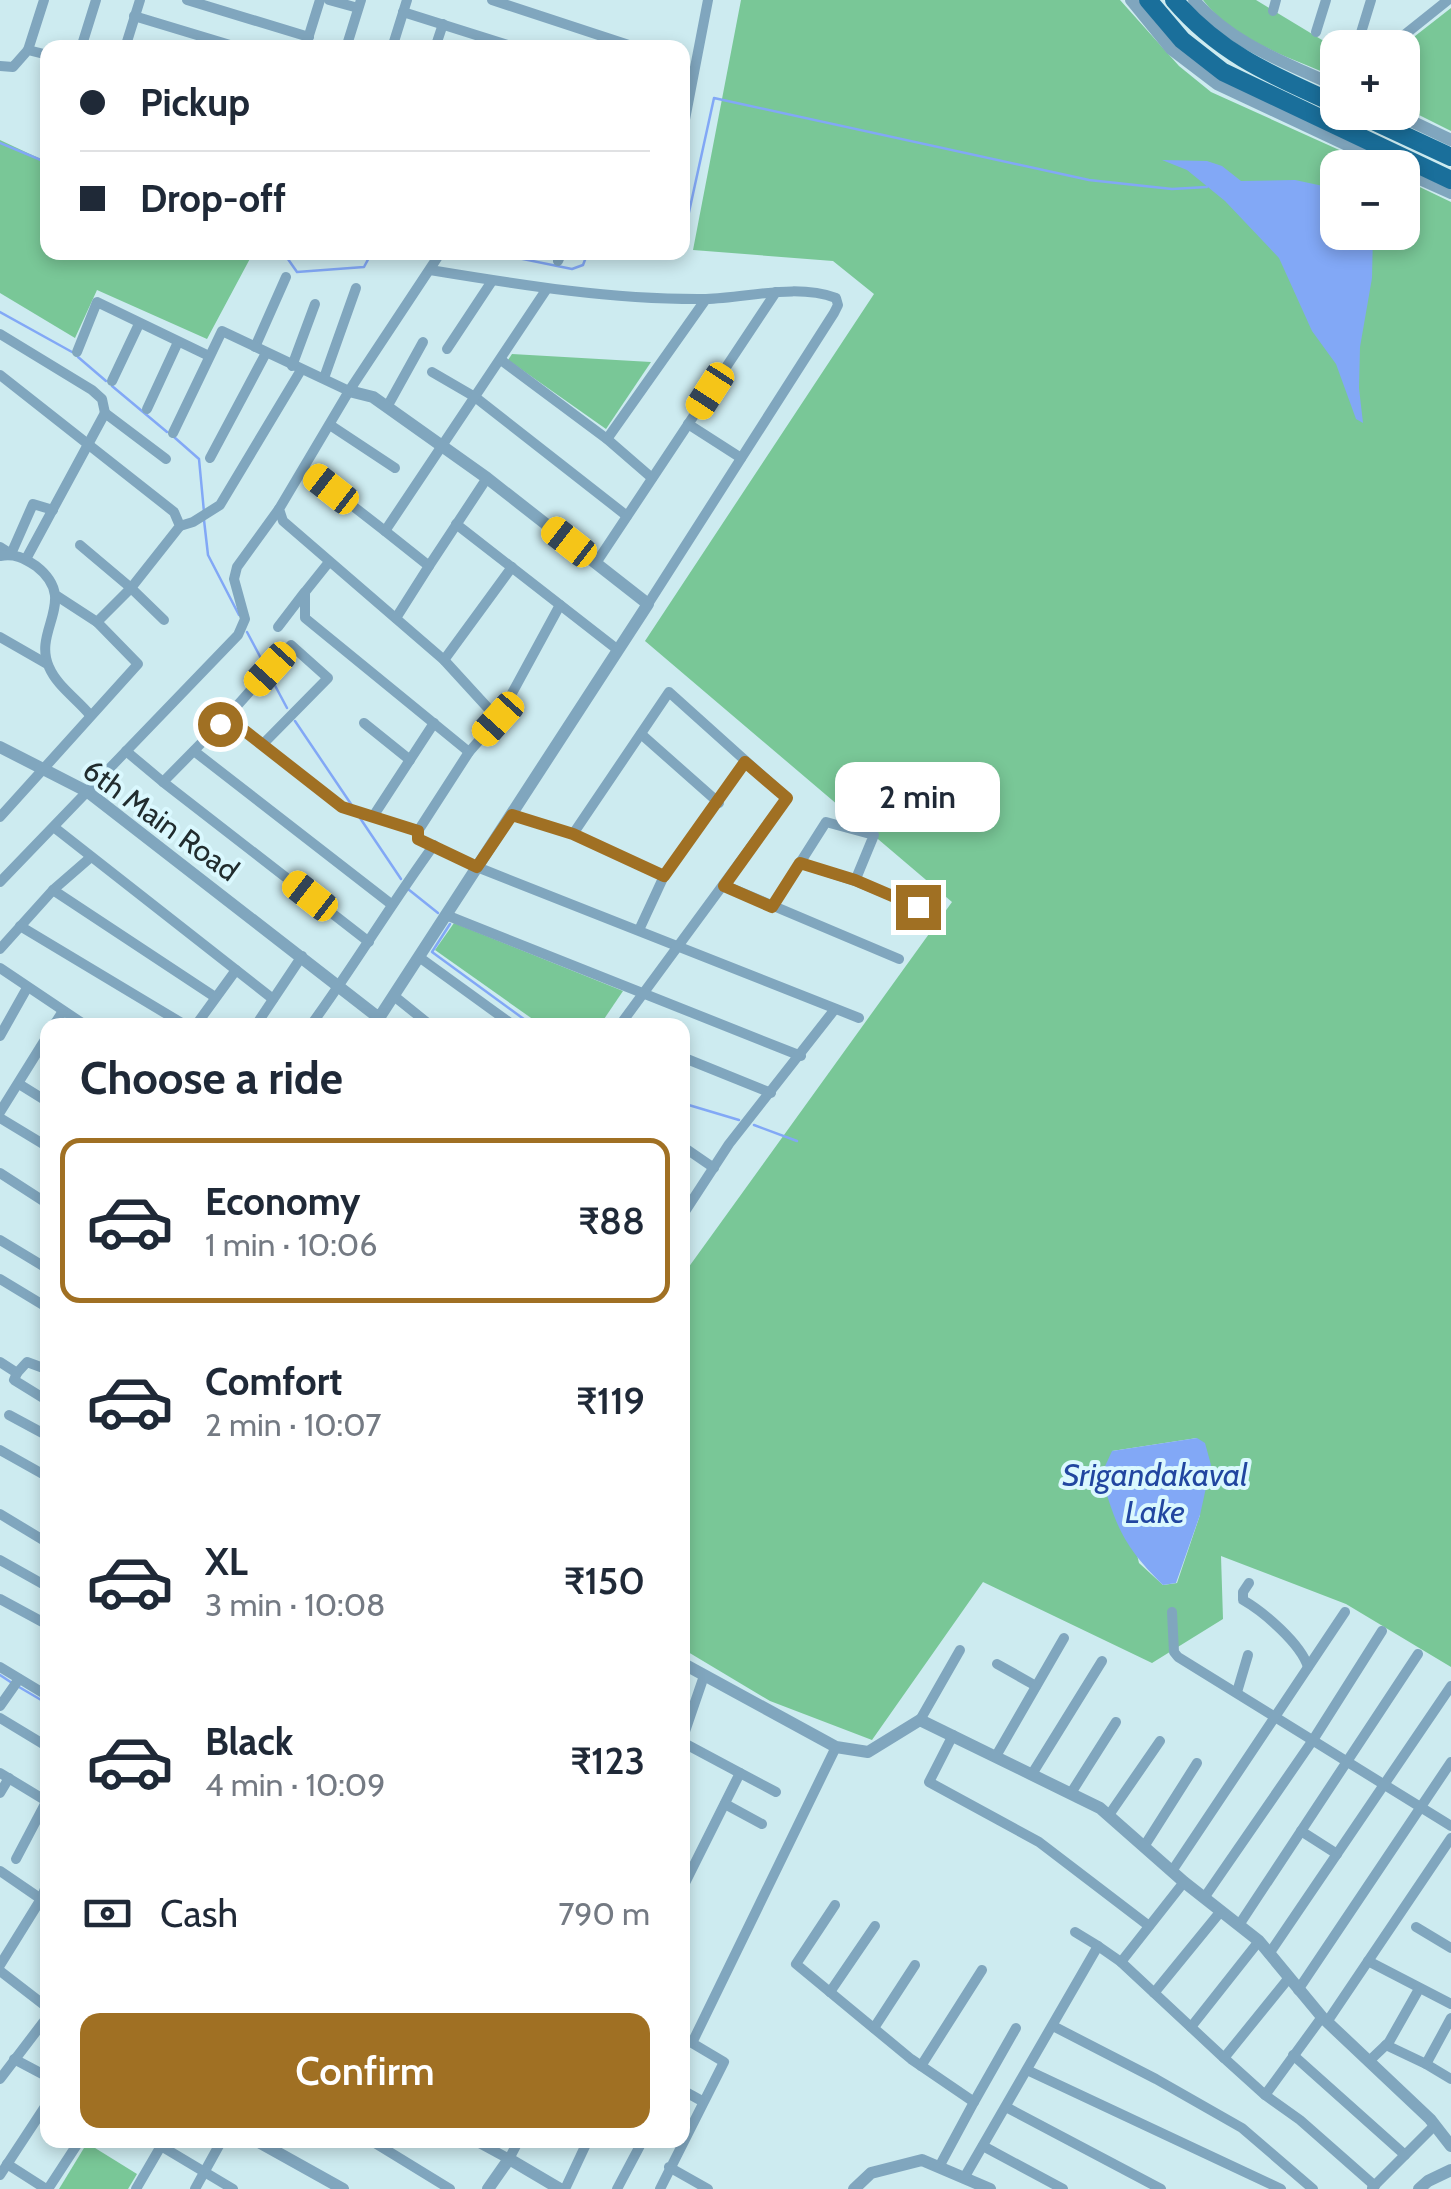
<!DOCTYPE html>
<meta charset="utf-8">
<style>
body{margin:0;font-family:Cabin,sans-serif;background:#f6f6f7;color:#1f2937;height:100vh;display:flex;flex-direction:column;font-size:38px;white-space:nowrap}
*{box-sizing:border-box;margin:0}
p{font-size:32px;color:#747a83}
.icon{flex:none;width:55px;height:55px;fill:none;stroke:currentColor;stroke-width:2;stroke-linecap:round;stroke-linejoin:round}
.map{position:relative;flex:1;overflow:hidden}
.side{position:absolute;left:40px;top:1018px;width:650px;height:1130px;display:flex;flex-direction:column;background:#fff;border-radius:20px;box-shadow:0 5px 15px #0003}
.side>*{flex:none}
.hud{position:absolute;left:40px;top:40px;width:650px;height:220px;border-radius:20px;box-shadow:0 5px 15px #0003;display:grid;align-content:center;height:220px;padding:0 40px;background:#fff}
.buttons{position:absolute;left:1320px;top:30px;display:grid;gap:20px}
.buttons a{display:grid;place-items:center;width:100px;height:100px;border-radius:20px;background:#fff;box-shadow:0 5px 15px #0003;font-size:50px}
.end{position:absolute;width:45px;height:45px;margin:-22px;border:12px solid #a07023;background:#fff;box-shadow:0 0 0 5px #fff}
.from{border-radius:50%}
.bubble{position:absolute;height:70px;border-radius:20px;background:#fff;box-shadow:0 5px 15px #0003;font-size:32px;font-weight:600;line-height:70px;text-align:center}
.car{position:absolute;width:30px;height:60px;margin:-30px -15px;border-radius:12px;box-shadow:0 0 8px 2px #0007;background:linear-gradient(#f5c518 24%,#345 0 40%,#f5c518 0 76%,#345 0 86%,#f5c518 0)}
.hud b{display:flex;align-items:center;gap:35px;height:95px;font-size:38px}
.hud b+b{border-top:2px solid #e0e1e3}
.hud i{width:25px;height:25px;background:#1f2937}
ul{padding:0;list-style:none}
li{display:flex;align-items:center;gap:30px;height:165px;margin:0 20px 15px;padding:0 20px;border:5px solid transparent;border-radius:20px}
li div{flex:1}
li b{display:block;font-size:38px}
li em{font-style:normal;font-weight:600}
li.on{border-color:#a07023}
li>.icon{width:90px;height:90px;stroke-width:1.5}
h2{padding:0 40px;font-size:45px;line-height:120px}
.pay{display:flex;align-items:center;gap:25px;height:110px;padding:0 40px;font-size:38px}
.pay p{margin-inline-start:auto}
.cta{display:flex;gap:20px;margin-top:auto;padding:20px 40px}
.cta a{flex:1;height:115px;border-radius:20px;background:#a07023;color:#fff;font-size:40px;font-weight:600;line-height:115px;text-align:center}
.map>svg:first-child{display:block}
.green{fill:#79c797;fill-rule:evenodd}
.water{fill:#82a8f6}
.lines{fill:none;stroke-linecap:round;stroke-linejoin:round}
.stream{stroke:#82a8f6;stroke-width:2.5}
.minor{stroke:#80a6be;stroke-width:10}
.tertiary{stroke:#80a6be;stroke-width:12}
.primary{stroke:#1a6f9b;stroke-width:18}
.route{stroke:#a07023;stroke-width:12}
.labels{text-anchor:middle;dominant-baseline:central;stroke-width:8;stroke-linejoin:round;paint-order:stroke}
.street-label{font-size:30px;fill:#212c2e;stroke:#daf8fe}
.water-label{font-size:32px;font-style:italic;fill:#2146a0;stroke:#daf8fe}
</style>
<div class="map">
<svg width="1451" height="2189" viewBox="0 0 1451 2189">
<rect width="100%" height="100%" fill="#cdebf0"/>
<g class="green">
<path d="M 741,0 L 1120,0 L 1179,66 L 1211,92 L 1377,167 L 1338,168 L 1338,232 L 1402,232 L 1403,179 L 1451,202 L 1451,1667 L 1346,1604 L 1221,1556 L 1223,1619 L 1152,1663 L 983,1582 L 872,1740 L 770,1701 L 683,1649 L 683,1275 L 952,902 L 645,641 L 874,294 L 833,261 L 693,250 ZM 1197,1438 L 1200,1515 L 1177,1583 L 1163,1585 L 1139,1563 L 1112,1451 Z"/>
<path d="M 1203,0 L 1256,0 L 1337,49 L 1337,78 C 1293,58 1233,41 1203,0 Z"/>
<path d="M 1451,8 L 1451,131 L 1403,107 L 1401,47 Z"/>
<path d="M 0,140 L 47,162 L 48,252 L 253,253 L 207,339 L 97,290 L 75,338 L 0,293 Z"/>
<path d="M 512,354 L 651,362 L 606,429 L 508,360 Z"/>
<path d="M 454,923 L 623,991 L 600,1025 L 541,1025 L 435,950 Z"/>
<path d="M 87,2143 L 137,2174 L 128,2189 L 59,2189 Z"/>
</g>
<g class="water">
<path d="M 1162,160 L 1207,161 L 1222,166 L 1241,181 L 1295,180 L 1337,189 L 1338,232 L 1373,233 L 1372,278 L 1360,347 L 1359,388 L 1363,423 L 1356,419 L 1336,364 L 1312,331 L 1279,258 L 1225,201 L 1187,170 Z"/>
<path d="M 1197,1438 L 1205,1443 L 1211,1465 L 1200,1515 L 1176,1583 L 1163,1585 C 1124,1547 1116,1527 1101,1475 L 1112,1451 Z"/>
</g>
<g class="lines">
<g class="stream">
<path d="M 0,143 L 48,163"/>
<path d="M 1402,187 L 1406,185"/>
<path d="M 682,244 L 714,98 L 1089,180 L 1172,189 L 1207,187"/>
<path d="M 283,252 L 297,272 L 364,267 L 372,252"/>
<path d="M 488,252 L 572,269 L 583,265 L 588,252"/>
<path d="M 0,312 L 72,352"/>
<path d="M 78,357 L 106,381"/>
<path d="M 112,386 L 167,432"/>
<path d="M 174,437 L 199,459 L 204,512"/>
<path d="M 204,520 L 208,555 L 239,615"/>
<path d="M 247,632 L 264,664"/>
<path d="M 271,678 L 287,708"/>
<path d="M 295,721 L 353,807"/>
<path d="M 360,818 L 401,879"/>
<path d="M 408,889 L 438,913"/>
<path d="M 450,924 L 432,952 L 532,1025"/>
<path d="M 682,1103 L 739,1120"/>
<path d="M 754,1125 L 797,1141"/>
<path d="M 0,1675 L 12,1683"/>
<path d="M 19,1687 L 48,1704"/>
</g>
<g class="minor">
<path d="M 187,0 L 309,37"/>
<path d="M 329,0 L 358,8"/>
<path d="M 492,0 L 638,48"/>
<path d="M 1273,11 L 1276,0"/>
<path d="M 403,12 L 517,48"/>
<path d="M 134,16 L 240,48"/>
<path d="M 1316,32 L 1326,0"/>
<path d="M 1360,36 L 1371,0"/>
<path d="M 81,48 L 96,0"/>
<path d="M 125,48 L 140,0"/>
<path d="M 305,48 L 320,0"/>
<path d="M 346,48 L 361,0"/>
<path d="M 392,48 L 407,0"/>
<path d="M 435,48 L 443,24"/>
<path d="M 1388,48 L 1448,0"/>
<path d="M 28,50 L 44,0"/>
<path d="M 0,66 L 13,67 L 28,50 L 48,55"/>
<path d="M 682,135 L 708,0"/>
<path d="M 47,140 L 48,140"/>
<path d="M 513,252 L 519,252"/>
<path d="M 558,261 L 562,252"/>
<path d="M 430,270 C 521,285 613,300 706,299 C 748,298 795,283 836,298 L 838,305 L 834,313 L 648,604"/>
<path d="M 0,334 L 92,390 L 102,399 L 105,413"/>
<path d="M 255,347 L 286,277"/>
<path d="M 447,349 L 492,281"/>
<path d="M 77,352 L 97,302 L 209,356"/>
<path d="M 501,360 L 607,439 L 652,478"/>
<path d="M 292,366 L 315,304"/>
<path d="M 432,372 L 475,397 L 627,516"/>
<path d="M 0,375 L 174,512 L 180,526 L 131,588 L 97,622 L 57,596"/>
<path d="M 324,378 L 356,288"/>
<path d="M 112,381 L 139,324"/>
<path d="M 349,391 L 441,252"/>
<path d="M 387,407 L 423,342"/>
<path d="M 147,409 L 178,342"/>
<path d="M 688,424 L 741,458"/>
<path d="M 330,425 L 395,468"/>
<path d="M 173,433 L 222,331 L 349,391 L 279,509 L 283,521 L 444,660 L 498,719"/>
<path d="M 607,439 L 706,299"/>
<path d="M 210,458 L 266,353"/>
<path d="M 304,468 L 385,531 L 546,290"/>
<path d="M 456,524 L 618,650"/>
<path d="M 180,526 L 193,522 L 220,505 L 301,370"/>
<path d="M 385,531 L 429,566 L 396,618"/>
<path d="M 80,545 L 131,588 L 164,620"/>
<path d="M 0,547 L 11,554 L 33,504 L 53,510"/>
<path d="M 0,556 C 14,553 24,558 36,566 C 80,600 32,630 49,667 C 57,686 77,699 90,715"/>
<path d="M 26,559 L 105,413 L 166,459"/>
<path d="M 329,562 L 305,592 L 305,618 L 469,752"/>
<path d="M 596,563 L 776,292"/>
<path d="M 429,566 L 487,478"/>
<path d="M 560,605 L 498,719 L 469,752 L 418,831 L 418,839 L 477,867 L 859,1018"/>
<path d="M 278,627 L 304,593"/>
<path d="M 0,637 L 47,664"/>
<path d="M 444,660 L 512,567"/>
<path d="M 227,717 L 291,645 L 328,678 L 262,745"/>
<path d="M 364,723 L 410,760"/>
<path d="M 641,734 L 719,803"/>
<path d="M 126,751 L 163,782 L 227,717 L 342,807 L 418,831"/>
<path d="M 194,751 L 391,904"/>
<path d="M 163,782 L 369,942"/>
<path d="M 374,815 L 434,723"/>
<path d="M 512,815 L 573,834 L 664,876"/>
<path d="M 0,817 L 138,664 L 97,622"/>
<path d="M 55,828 L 273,999"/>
<path d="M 573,834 L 669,692 L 787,798 L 620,1025"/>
<path d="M 800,863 L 855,881"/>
<path d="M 0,882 L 238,635 L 245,619 L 234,579 L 237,567 L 279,509"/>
<path d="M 724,885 L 899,959"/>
<path d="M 53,890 L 215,997"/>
<path d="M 772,907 L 826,822 L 874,835 L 855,881 L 918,907"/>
<path d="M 446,915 L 801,1056"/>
<path d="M 20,926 L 185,1025"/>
<path d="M 639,930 L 664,876 L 745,762"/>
<path d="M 0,949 L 53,890 L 91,857"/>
<path d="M 419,957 L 513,1025"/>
<path d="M 0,968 L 85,1025"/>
<path d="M 394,996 L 430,1025"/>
<path d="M 54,1025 L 63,1011"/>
<path d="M 196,1025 L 236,970"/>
<path d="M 256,1025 L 302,956"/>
<path d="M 311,1025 C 354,966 391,904 434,845"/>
<path d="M 0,1036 L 27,988"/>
<path d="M 682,1057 L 771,1093"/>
<path d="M 19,1084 L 48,1102"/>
<path d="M 0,1112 L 48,1035"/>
<path d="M 0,1118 L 48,1147"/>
<path d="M 682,1146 L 714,1168"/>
<path d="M 0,1173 L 48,1204"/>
<path d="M 682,1216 L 729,1144 L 835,1009"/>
<path d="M 0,1240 L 48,1269"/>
<path d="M 0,1279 L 48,1308"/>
<path d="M 0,1362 L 17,1373 L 14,1380 L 48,1401"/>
<path d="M 17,1373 L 27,1362 L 46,1369"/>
<path d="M 9,1415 L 48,1436"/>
<path d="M 0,1450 L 48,1477"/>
<path d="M 0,1514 L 48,1543"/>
<path d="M 0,1560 L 48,1587"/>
<path d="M 1249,1583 L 1243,1592 L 1243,1600 C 1264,1612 1301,1644 1308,1667"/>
<path d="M 0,1599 L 48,1625"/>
<path d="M 1172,1612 L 1174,1652 L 1178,1657 L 1451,1826"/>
<path d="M 997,1664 L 1036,1686"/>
<path d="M 0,1667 L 48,1696"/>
<path d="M 1237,1692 L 1248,1655"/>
<path d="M 0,1706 L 19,1679"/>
<path d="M 0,1718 L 48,1747"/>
<path d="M 920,1720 L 960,1650"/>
<path d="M 953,1735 L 929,1782 L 1039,1842 L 1149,1926"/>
<path d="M 682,1740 L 704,1676"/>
<path d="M 682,1742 L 740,1773 L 682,1889"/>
<path d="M 996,1756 L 1064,1638"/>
<path d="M 0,1773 L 48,1802"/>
<path d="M 740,1773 L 776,1792"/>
<path d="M 1032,1774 L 1102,1661"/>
<path d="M 0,1793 L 9,1778"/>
<path d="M 1071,1793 L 1116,1722"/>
<path d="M 725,1804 L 762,1824"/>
<path d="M 1109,1815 L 1160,1741"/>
<path d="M 1301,1831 L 1337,1854"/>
<path d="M 1145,1845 L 1197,1763"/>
<path d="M 16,1859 L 46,1802"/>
<path d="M 0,1871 L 41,1899"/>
<path d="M 1172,1871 L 1345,1612"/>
<path d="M 1204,1898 L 1313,1740 L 1382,1631"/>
<path d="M 835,1905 L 796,1964 L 911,2059 L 974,2102 L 1016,2028"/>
<path d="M 1239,1925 L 1418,1654"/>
<path d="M 1416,1927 L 1451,1948"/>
<path d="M 1075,1932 L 1098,1946"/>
<path d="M 1269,1954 L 1451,1686"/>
<path d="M 1368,1961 L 1451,2004"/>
<path d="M 1121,1962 L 1224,2058"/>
<path d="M 0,1965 L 41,1899 L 48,1881"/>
<path d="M 0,1971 L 48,2008"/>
<path d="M 1298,1990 L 1451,1762"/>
<path d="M 830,1992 L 875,1926"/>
<path d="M 1154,1993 L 1221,1911"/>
<path d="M 1322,2017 L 1265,2095 L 1300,2120 L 1375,2186"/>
<path d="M 1451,2018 L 1426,2064 L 1451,2079"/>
<path d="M 1327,2022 L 1451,1838"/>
<path d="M 1053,2026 L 1156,2079 L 1242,2128 L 1313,2189"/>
<path d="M 1191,2027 L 1259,1941"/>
<path d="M 874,2028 L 915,1965"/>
<path d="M 1386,2045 L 1426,2064"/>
<path d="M 1293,2055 L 1405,2155"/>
<path d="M 14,2059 L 48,2077"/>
<path d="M 1369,2061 L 1389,2042 L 1419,1989"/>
<path d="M 921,2066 L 982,1970"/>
<path d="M 1027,2070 L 1281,2189"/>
<path d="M 0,2079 L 48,2016"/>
<path d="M 682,2090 L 702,2101"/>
<path d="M 1265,2095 L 1224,2058 L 1288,1979"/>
<path d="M 1006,2107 L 1161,2189"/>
<path d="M 370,2140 L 450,2189"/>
<path d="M 474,2140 L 509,2159 L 519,2140"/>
<path d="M 983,2146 L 1063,2189"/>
<path d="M 7,2164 L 46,2189"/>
<path d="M 669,2167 L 708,2189"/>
<path d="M 939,2167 L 974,2102"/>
<path d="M 0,2175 L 48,2102"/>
<path d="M 964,2178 L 1098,1946 L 1121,1962 L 1184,1882"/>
<path d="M 1372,2188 L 1435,2125"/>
<path d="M 48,2189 L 80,2140"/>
<path d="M 136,2189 L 161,2146 L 233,2189"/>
<path d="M 195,2189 L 222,2140"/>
<path d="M 565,2189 L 588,2140"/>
<path d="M 617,2189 L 643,2140"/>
<path d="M 660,2189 L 724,2062 L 692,2043 L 836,1747"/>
</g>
<g class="tertiary">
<path d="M 1131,0 L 1171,49 L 1217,84 L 1396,168"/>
<path d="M 1194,0 C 1231,44 1287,63 1338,87"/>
<path d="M 1392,112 L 1451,140"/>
<path d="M 1402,171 L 1451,193"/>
<path d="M 0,747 L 88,792 L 379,1018 L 648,604 L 487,478 L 373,397 L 349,391"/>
<path d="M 682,1663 L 836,1747 L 868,1752 L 920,1720 L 1100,1808 L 1184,1882 L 1259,1941 L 1322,2017 L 1430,2119 L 1451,2146"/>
<path d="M 255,2140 L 343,2189"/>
<path d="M 488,2189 L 509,2159 L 560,2189"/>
<path d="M 854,2189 L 871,2173 L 922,2160 L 990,2189"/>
<path d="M 1419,2189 L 1428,2181 L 1451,2170"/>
</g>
<g class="primary">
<path d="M 1148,0 L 1182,40 L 1223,72 L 1451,180"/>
<path d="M 1174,0 C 1221,55 1274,76 1338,105"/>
<path d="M 1354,112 L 1451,157"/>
</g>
</g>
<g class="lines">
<path class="route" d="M 220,724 L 227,717 L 342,807 L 418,831 L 418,839 L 477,867 L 512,815 L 573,834 L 664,876 L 745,762 L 787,798 L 724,886 L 772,907 L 800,863 L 855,880 L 918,907"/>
</g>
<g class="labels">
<g class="street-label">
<text transform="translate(161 820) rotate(36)">6th Main Road</text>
</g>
<g class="water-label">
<text x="1155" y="1474">Srigandakaval<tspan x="1155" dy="37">Lake</tspan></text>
</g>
</g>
</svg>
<div class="buttons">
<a>+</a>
<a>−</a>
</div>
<i class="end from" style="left:220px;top:724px"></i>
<i class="end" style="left:918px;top:907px"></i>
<div class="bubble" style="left:835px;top:762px;width:165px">2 min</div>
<i class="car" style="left:710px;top:391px;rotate:213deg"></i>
<i class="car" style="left:331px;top:489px;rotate:308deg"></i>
<i class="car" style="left:569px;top:542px;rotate:308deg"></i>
<i class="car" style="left:270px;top:669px;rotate:222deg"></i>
<i class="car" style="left:498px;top:719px;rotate:222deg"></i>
<i class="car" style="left:310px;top:896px;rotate:308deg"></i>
<div class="hud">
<b><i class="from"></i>Pickup</b>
<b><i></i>Drop-off</b>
</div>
<section class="side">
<h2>Choose a ride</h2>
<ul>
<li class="on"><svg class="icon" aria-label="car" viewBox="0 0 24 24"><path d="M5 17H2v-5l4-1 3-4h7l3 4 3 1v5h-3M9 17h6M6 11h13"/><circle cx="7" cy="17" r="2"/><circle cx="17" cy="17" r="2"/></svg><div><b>Economy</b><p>1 min · 10:06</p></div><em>₹88</em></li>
<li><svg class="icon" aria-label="car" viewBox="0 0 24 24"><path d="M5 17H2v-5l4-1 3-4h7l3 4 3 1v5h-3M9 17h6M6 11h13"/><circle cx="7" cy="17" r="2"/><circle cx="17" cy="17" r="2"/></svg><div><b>Comfort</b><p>2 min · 10:07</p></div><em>₹119</em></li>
<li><svg class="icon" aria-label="car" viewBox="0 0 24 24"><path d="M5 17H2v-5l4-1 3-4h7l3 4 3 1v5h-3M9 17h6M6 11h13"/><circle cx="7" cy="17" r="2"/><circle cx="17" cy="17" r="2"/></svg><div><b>XL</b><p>3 min · 10:08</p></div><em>₹150</em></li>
<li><svg class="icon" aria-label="car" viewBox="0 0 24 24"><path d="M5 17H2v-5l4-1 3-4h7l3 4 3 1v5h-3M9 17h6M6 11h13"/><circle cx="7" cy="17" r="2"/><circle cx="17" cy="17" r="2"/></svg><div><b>Black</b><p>4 min · 10:09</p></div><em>₹123</em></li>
</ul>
<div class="pay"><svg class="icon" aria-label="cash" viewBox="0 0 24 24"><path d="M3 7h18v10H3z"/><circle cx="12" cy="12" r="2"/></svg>Cash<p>790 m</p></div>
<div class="cta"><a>Confirm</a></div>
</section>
</div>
